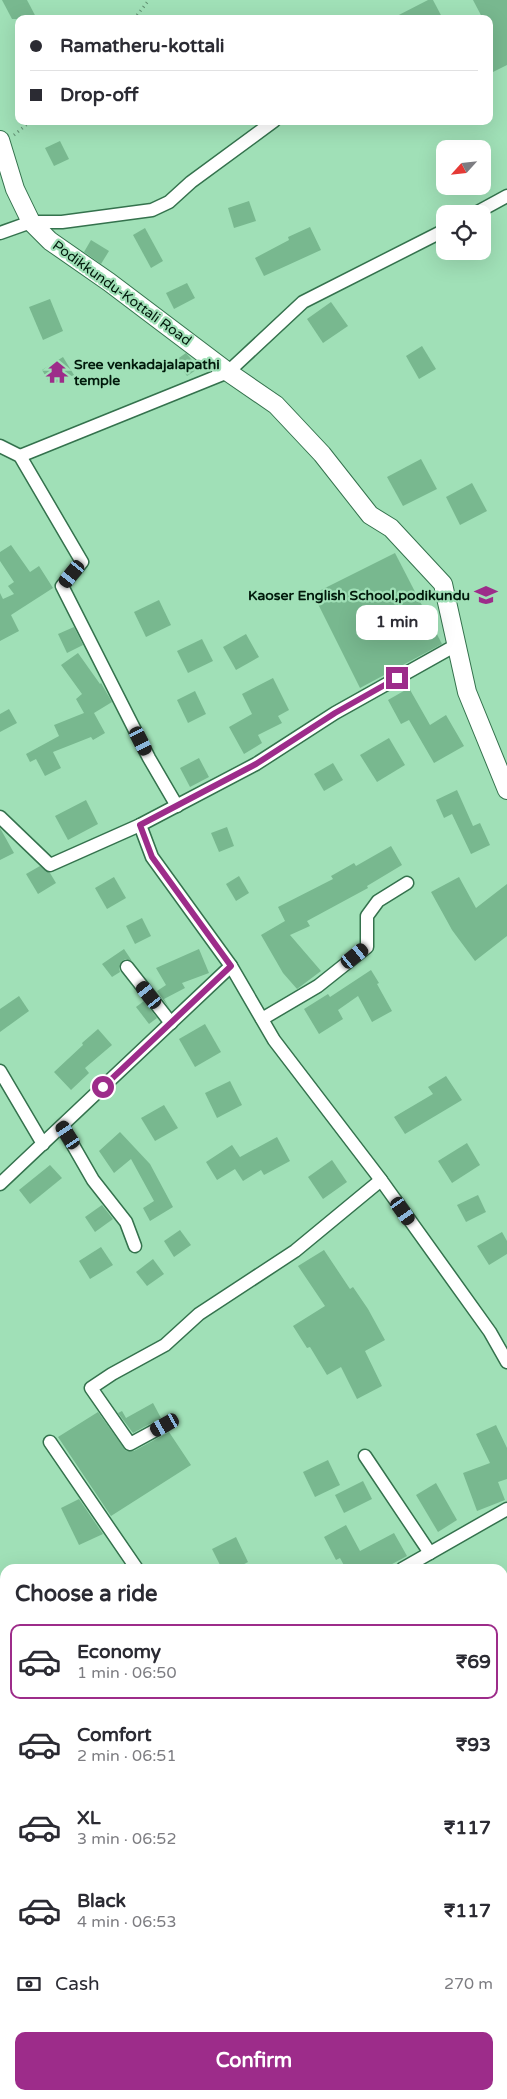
<!DOCTYPE html>
<meta charset="utf-8">
<style>
body{margin:0;font-family:"Varela Round",sans-serif;background:#f7f7f7;color:#2b2b33;height:100vh;display:flex;flex-direction:column;font-size:19px;white-space:nowrap}
*{box-sizing:border-box;margin:0}
p{font-size:16px;color:#7c7c81}
.icon{flex:none;width:28px;height:28px;fill:none;stroke:currentColor;stroke-width:2;stroke-linecap:round;stroke-linejoin:round}
.map{position:relative;flex:1;overflow:hidden}
.sheet{position:absolute;left:0px;top:1564px;width:508px;height:536px;display:flex;flex-direction:column;background:#fff;border-radius:15px 15px 0 0;box-shadow:0 5px 20px #0002}
.sheet>*{flex:none}
.top-card{position:absolute;left:15px;top:15px;width:478px;height:110px;border-radius:10px;box-shadow:0 5px 20px #0002;display:grid;align-content:center;height:110px;padding:0 15px;background:#fff}
.needle{width:32px;rotate:243deg}
.tools{position:absolute;left:436px;top:140px;display:grid;gap:10px}
.tools a{display:grid;place-items:center;width:55px;height:55px;border-radius:10px;background:#fff;box-shadow:0 5px 20px #0002;font-size:25px}
.end{position:absolute;width:22px;height:22px;margin:-11px;border:6px solid #9d2c8a;background:#fff;box-shadow:0 0 0 2px #fff}
.from{border-radius:50%}
.bubble{position:absolute;height:35px;border-radius:10px;background:#fff;box-shadow:0 5px 20px #0002;font-size:16px;font-weight:700;line-height:35px;text-align:center}
.car{position:absolute;width:15px;height:30px;margin:-15px -8px;border-radius:6px;box-shadow:0 0 4px 1px #0007;background:linear-gradient(#222 24%,#8ab4d8 0 40%,#222 0 76%,#8ab4d8 0 86%,#222 0)}
.top-card b{display:flex;align-items:center;gap:18px;height:48px;font-size:19px}
.top-card b+b{border-top:1px solid #e1e1e2}
.top-card i{width:12px;height:12px;background:#2b2b33}
ul{padding:0;list-style:none}
li{display:flex;align-items:center;gap:15px;height:75px;margin:0 10px 8px;padding:0 5px;border:2px solid transparent;border-radius:10px}
li div{flex:1}
li b{display:block;font-size:19px}
li em{font-style:normal;font-weight:700}
li.on{border-color:#9d2c8a}
li>.icon{width:45px;height:45px;stroke-width:1.5}
h2{padding:0 15px;font-size:22px;line-height:60px}
.pay{display:flex;align-items:center;gap:12px;height:55px;padding:0 15px;font-size:19px}
.pay p{margin-inline-start:auto}
.action{display:flex;gap:10px;margin-top:auto;padding:10px 15px}
.action a{flex:1;height:58px;border-radius:10px;background:#9d2c8a;color:#fff;font-size:20px;font-weight:700;line-height:58px;text-align:center}
.map>svg:first-child{display:block}
.building{fill:#78b88f}
.lines{fill:none;stroke-linecap:round;stroke-linejoin:round}
.street-casing{stroke:#34724d;stroke-width:15}
.secondary-casing{stroke:#34724d;stroke-width:20}
.path{stroke:#608f71;stroke-width:3;stroke-dasharray:1 4;stroke-linecap:butt}
.street{stroke:#fff;stroke-width:12}
.secondary{stroke:#fff;stroke-width:18}
.route{stroke:#9d2c8a;stroke-width:6}
.labels{text-anchor:middle;dominant-baseline:central;stroke-width:4.5;stroke-linejoin:round;paint-order:stroke}
.street-label{font-size:14px;fill:#01190b;stroke:#a0e0b7}
.poi-label{font-size:14px;font-weight:bold;fill:#01190b;stroke:#a0e0b7;text-anchor:start}
</style>
<div class="map">
<svg width="507" height="2099" viewBox="0 0 507 2099">
<rect width="100%" height="100%" fill="#a0e0b7"/>
<g class="building">
<path d="M 2,0 L 27,0 L 37,19 L 12,19 Z"/>
<path d="M 428,0 L 433,0 L 443,19 L 391,19 Z"/>
<path d="M 473,0 L 507,0 L 507,65 L 489,74 L 489,19 L 483,19 Z"/>
<path d="M 60,141 L 69,159 L 54,166 L 45,148 Z"/>
<path d="M 249,201 L 256,221 L 234,228 L 228,208 Z"/>
<path d="M 310,227 L 321,250 L 264,276 L 255,258 L 289,240 L 288,237 Z"/>
<path d="M 145,228 L 163,261 L 151,268 L 133,235 Z"/>
<path d="M 91,240 L 109,251 L 101,264 L 84,252 Z"/>
<path d="M 187,283 L 195,298 L 174,309 L 166,293 Z"/>
<path d="M 50,299 L 63,331 L 43,340 L 29,307 Z"/>
<path d="M 331,302 L 348,326 L 323,343 L 307,319 Z"/>
<path d="M 422,346 L 436,369 L 419,379 L 406,356 Z"/>
<path d="M 186,353 L 199,368 L 187,376 L 176,360 Z"/>
<path d="M 63,357 L 74,375 L 51,385 L 42,370 Z"/>
<path d="M 421,459 L 437,489 L 403,506 L 387,477 Z"/>
<path d="M 472,483 L 487,511 L 460,525 L 446,497 Z"/>
<path d="M 11,545 L 30,572 L 39,566 L 53,588 L 11,615 L 19,631 L 0,641 L 0,593 L 3,599 L 14,594 L 8,586 L 14,582 L 0,561 L 0,552 Z"/>
<path d="M 395,553 L 442,644 L 360,688 L 313,594 Z"/>
<path d="M 159,600 L 171,625 L 146,637 L 134,612 Z"/>
<path d="M 74,627 L 83,645 L 67,653 L 58,634 Z"/>
<path d="M 246,634 L 259,657 L 236,670 L 223,647 Z"/>
<path d="M 202,639 L 213,661 L 188,673 L 177,651 Z"/>
<path d="M 78,653 L 100,684 L 101,683 L 112,702 L 94,713 L 105,733 L 93,740 L 91,737 L 53,752 L 61,768 L 45,776 L 36,759 L 30,762 L 26,754 L 59,736 L 54,725 L 84,713 L 76,699 L 82,694 L 61,665 Z"/>
<path d="M 273,678 L 289,710 L 278,716 L 282,723 L 258,735 L 262,743 L 244,754 L 229,727 L 252,714 L 242,694 Z"/>
<path d="M 409,688 L 430,725 L 446,715 L 464,746 L 434,763 L 409,720 L 401,724 L 388,700 Z"/>
<path d="M 195,691 L 206,714 L 188,723 L 177,700 Z"/>
<path d="M 9,709 L 17,723 L 0,732 L 0,714 Z"/>
<path d="M 389,738 L 405,765 L 377,782 L 360,755 Z"/>
<path d="M 199,758 L 209,777 L 190,787 L 180,768 Z"/>
<path d="M 333,763 L 343,780 L 324,791 L 314,774 Z"/>
<path d="M 457,790 L 473,826 L 480,823 L 490,845 L 471,854 L 452,814 L 444,818 L 436,800 Z"/>
<path d="M 86,800 L 98,824 L 68,840 L 55,816 Z"/>
<path d="M 227,827 L 234,846 L 219,852 L 211,833 Z"/>
<path d="M 0,828 L 14,853 L 0,860 Z"/>
<path d="M 391,846 L 402,865 L 367,886 L 368,888 L 307,921 L 310,926 L 290,935 L 321,971 L 297,989 L 283,973 L 261,935 L 285,921 L 278,907 L 333,879 L 331,876 L 354,863 L 356,866 Z"/>
<path d="M 40,866 L 50,873 L 56,883 L 38,894 L 26,874 Z"/>
<path d="M 239,876 L 249,893 L 236,901 L 226,884 Z"/>
<path d="M 114,877 L 126,898 L 107,909 L 95,888 Z"/>
<path d="M 459,877 L 476,908 L 507,884 L 507,936 L 475,961 L 452,930 L 431,892 Z"/>
<path d="M 142,918 L 151,936 L 135,944 L 126,926 Z"/>
<path d="M 124,949 L 132,961 L 126,959 L 122,961 L 119,968 L 120,972 L 112,977 L 102,964 Z"/>
<path d="M 199,949 L 209,973 L 182,983 L 185,988 L 164,999 L 170,1009 L 157,991 L 166,985 L 156,968 Z"/>
<path d="M 371,970 L 379,983 L 377,984 L 392,1011 L 372,1022 L 358,996 L 338,1010 L 343,1019 L 319,1034 L 304,1009 L 328,994 L 330,997 Z"/>
<path d="M 19,996 L 29,1011 L 0,1032 L 0,1009 Z"/>
<path d="M 144,1001 L 157,1018 L 149,1024 L 136,1007 Z"/>
<path d="M 205,1024 L 221,1052 L 195,1067 L 179,1039 Z"/>
<path d="M 98,1029 L 112,1045 L 85,1068 L 89,1073 L 71,1090 L 54,1072 L 83,1045 L 82,1043 Z"/>
<path d="M 446,1076 L 462,1100 L 405,1134 L 394,1117 L 433,1094 L 428,1087 Z"/>
<path d="M 230,1081 L 242,1105 L 217,1118 L 205,1093 Z"/>
<path d="M 164,1105 L 178,1128 L 155,1141 L 141,1118 Z"/>
<path d="M 120,1132 L 150,1164 L 173,1207 L 150,1221 L 143,1208 L 154,1201 L 131,1159 L 114,1173 L 99,1151 Z"/>
<path d="M 277,1137 L 290,1161 L 264,1175 L 261,1170 L 243,1181 L 235,1169 L 217,1180 L 206,1162 L 232,1145 L 240,1157 Z"/>
<path d="M 467,1143 L 480,1165 L 452,1183 L 438,1161 Z"/>
<path d="M 332,1160 L 347,1182 L 323,1199 L 308,1177 Z"/>
<path d="M 50,1165 L 62,1178 L 30,1204 L 19,1190 Z"/>
<path d="M 478,1195 L 486,1212 L 466,1222 L 457,1205 Z"/>
<path d="M 102,1205 L 113,1219 L 95,1232 L 85,1217 Z"/>
<path d="M 180,1230 L 191,1245 L 174,1257 L 164,1241 Z"/>
<path d="M 502,1232 L 507,1241 L 507,1254 L 489,1265 L 477,1246 Z"/>
<path d="M 101,1247 L 113,1265 L 90,1279 L 79,1261 Z"/>
<path d="M 324,1250 L 350,1289 L 353,1287 L 368,1309 L 385,1340 L 365,1351 L 382,1386 L 357,1399 L 341,1367 L 327,1375 L 310,1347 L 307,1348 L 293,1326 L 325,1306 L 298,1266 Z"/>
<path d="M 153,1259 L 164,1274 L 147,1286 L 136,1272 Z"/>
<path d="M 153,1403 L 161,1418 L 133,1433 L 118,1413 L 122,1411 L 126,1418 Z"/>
<path d="M 98,1412 L 126,1451 L 134,1451 L 169,1432 L 191,1465 L 111,1516 L 58,1437 Z"/>
<path d="M 496,1425 L 507,1448 L 507,1479 L 498,1482 L 505,1500 L 477,1511 L 463,1473 L 490,1463 L 476,1434 Z"/>
<path d="M 328,1460 L 340,1485 L 315,1497 L 303,1472 Z"/>
<path d="M 363,1481 L 372,1499 L 344,1513 L 335,1495 Z"/>
<path d="M 436,1483 L 457,1520 L 438,1532 L 416,1495 Z"/>
<path d="M 79,1499 L 103,1534 L 79,1545 L 61,1508 Z"/>
<path d="M 346,1525 L 360,1551 L 394,1533 L 407,1556 L 383,1569 L 346,1569 L 340,1558 L 336,1560 L 324,1537 Z"/>
<path d="M 236,1537 L 248,1562 L 235,1569 L 222,1569 L 212,1549 Z"/>
</g>
<g class="lines">
<defs>
<g id="street">
<path d="M 474,214 L 507,196"/>
<path d="M 0,233 L 31,222 L 62,222 L 152,210 L 169,202 L 191,182 L 274,121"/>
<path d="M 0,446 L 20,456 L 82,562 L 62,586 L 149,758 L 177,806"/>
<path d="M 20,456 L 228,372 L 303,302 L 445,230"/>
<path d="M 458,644 L 335,713 L 256,764 L 140,825 L 152,857 L 231,966 L 274,1040 L 381,1180 L 490,1332 L 507,1362"/>
<path d="M 0,817 L 50,865 L 140,825"/>
<path d="M 127,967 L 171,1023"/>
<path d="M 262,1019 L 318,986 L 367,947 L 367,916 L 378,901 L 407,883"/>
<path d="M 0,1071 L 43,1144"/>
<path d="M 62,1126 L 93,1180 L 126,1222 L 135,1246"/>
<path d="M 0,1184 L 231,966"/>
<path d="M 165,1425 L 130,1444 L 91,1388 L 112,1374 L 165,1345 L 199,1314 L 295,1251 L 381,1180"/>
<path d="M 50,1442 L 137,1569"/>
<path d="M 365,1456 L 430,1553"/>
<path d="M 402,1569 L 507,1509"/>
<path d="M 0,1775 L 5,1771"/>
<path d="M 0,1973 L 5,1978"/>
<path d="M 0,2082 L 5,2079"/>
<path d="M 112,2095 L 116,2099"/>
<path d="M 191,2099 L 197,2095"/>
<path d="M 499,2099 L 507,2095"/>
</g>
<path id="secondary" d="M 0,140 L 15,189 L 31,222 L 50,241 L 109,282 L 228,372 L 276,405 L 322,454 L 370,515 L 391,528 L 443,584 L 467,692 L 507,790"/>
</defs>
<use href="#street" class="street-casing"/>
<use href="#secondary" class="secondary-casing"/>
<g class="path">
<path d="M 134,19 L 149,0"/>
<path d="M 14,135 L 31,121"/>
</g>
<use href="#street" class="street"/>
<use href="#secondary" class="secondary"/>
</g>
<g class="lines">
<path class="route" d="M 103,1087 L 231,966 L 152,857 L 140,825 L 256,764 L 335,713 L 397,678"/>
</g>
<defs>
<symbol id="temple-bare" viewBox="-9 -9 18 18"><path d="M0-6L5-2H3V0L6.5 2.5H4V6H1.5V3h-3V6H-4V2.5H-6.5L-3 0V-2H-5Z" fill="#9d2c8a" stroke="#a0e0b7" stroke-width="2.5" paint-order="stroke"/></symbol>
<symbol id="school-bare" viewBox="-9 -9 18 18"><path d="M0-5L7-2L0 1L-7-2ZM-4 1L0 2.5L4 1V4Q0 6-4 4Z" fill="#9d2c8a" stroke="#a0e0b7" stroke-width="2.5" paint-order="stroke"/></symbol>
</defs>
<g fill-rule="evenodd">
<use href="#temple-bare" x="41" y="356" width="32" height="32"/>
<use href="#school-bare" x="470" y="579" width="32" height="32"/>
</g>
<g class="labels">
<g class="street-label">
<text transform="translate(122 293) rotate(36)">Podikkundu-Kottali Road</text>
</g>
<g class="poi-label">
<text x="74" y="364">Sree venkadajalapathi<tspan x="74" dy="16">temple</tspan></text>
<text x="470" y="595" text-anchor="end">Kaoser English School,podikundu</text>
</g>
</g>
</svg>
<div class="tools">
<a><svg class="needle" viewBox="-14 -14 28 28"><path d="M0-13l5 13h-10z" fill="#e53935"/><path d="M0 13l5-13h-10z" fill="#7c7c81"/></svg></a>
<a><svg class="icon" aria-label="locate" viewBox="0 0 24 24"><circle cx="12" cy="12" r="6"/><path d="M12 2v4M12 18v4M2 12h4M18 12h4"/></svg></a>
</div>
<i class="end from" style="left:103px;top:1087px"></i>
<i class="end" style="left:397px;top:678px"></i>
<div class="bubble" style="left:356px;top:605px;width:82px">1 min</div>
<i class="car" style="left:72px;top:574px;rotate:219deg"></i>
<i class="car" style="left:141px;top:741px;rotate:153deg"></i>
<i class="car" style="left:355px;top:956px;rotate:51deg"></i>
<i class="car" style="left:149px;top:995px;rotate:322deg"></i>
<i class="car" style="left:68px;top:1135px;rotate:327deg"></i>
<i class="car" style="left:403px;top:1211px;rotate:145deg"></i>
<i class="car" style="left:165px;top:1425px;rotate:241deg"></i>
<div class="top-card">
<b><i class="from"></i>Ramatheru-kottali</b>
<b><i></i>Drop-off</b>
</div>
<section class="sheet">
<h2>Choose a ride</h2>
<ul>
<li class="on"><svg class="icon" aria-label="car" viewBox="0 0 24 24"><path d="M5 17H2v-5l4-1 3-4h7l3 4 3 1v5h-3M9 17h6M6 11h13"/><circle cx="7" cy="17" r="2"/><circle cx="17" cy="17" r="2"/></svg><div><b>Economy</b><p>1 min · 06:50</p></div><em>₹69</em></li>
<li><svg class="icon" aria-label="car" viewBox="0 0 24 24"><path d="M5 17H2v-5l4-1 3-4h7l3 4 3 1v5h-3M9 17h6M6 11h13"/><circle cx="7" cy="17" r="2"/><circle cx="17" cy="17" r="2"/></svg><div><b>Comfort</b><p>2 min · 06:51</p></div><em>₹93</em></li>
<li><svg class="icon" aria-label="car" viewBox="0 0 24 24"><path d="M5 17H2v-5l4-1 3-4h7l3 4 3 1v5h-3M9 17h6M6 11h13"/><circle cx="7" cy="17" r="2"/><circle cx="17" cy="17" r="2"/></svg><div><b>XL</b><p>3 min · 06:52</p></div><em>₹117</em></li>
<li><svg class="icon" aria-label="car" viewBox="0 0 24 24"><path d="M5 17H2v-5l4-1 3-4h7l3 4 3 1v5h-3M9 17h6M6 11h13"/><circle cx="7" cy="17" r="2"/><circle cx="17" cy="17" r="2"/></svg><div><b>Black</b><p>4 min · 06:53</p></div><em>₹117</em></li>
</ul>
<div class="pay"><svg class="icon" aria-label="cash" viewBox="0 0 24 24"><path d="M3 7h18v10H3z"/><circle cx="12" cy="12" r="2"/></svg>Cash<p>270 m</p></div>
<div class="action"><a>Confirm</a></div>
</section>
</div>
